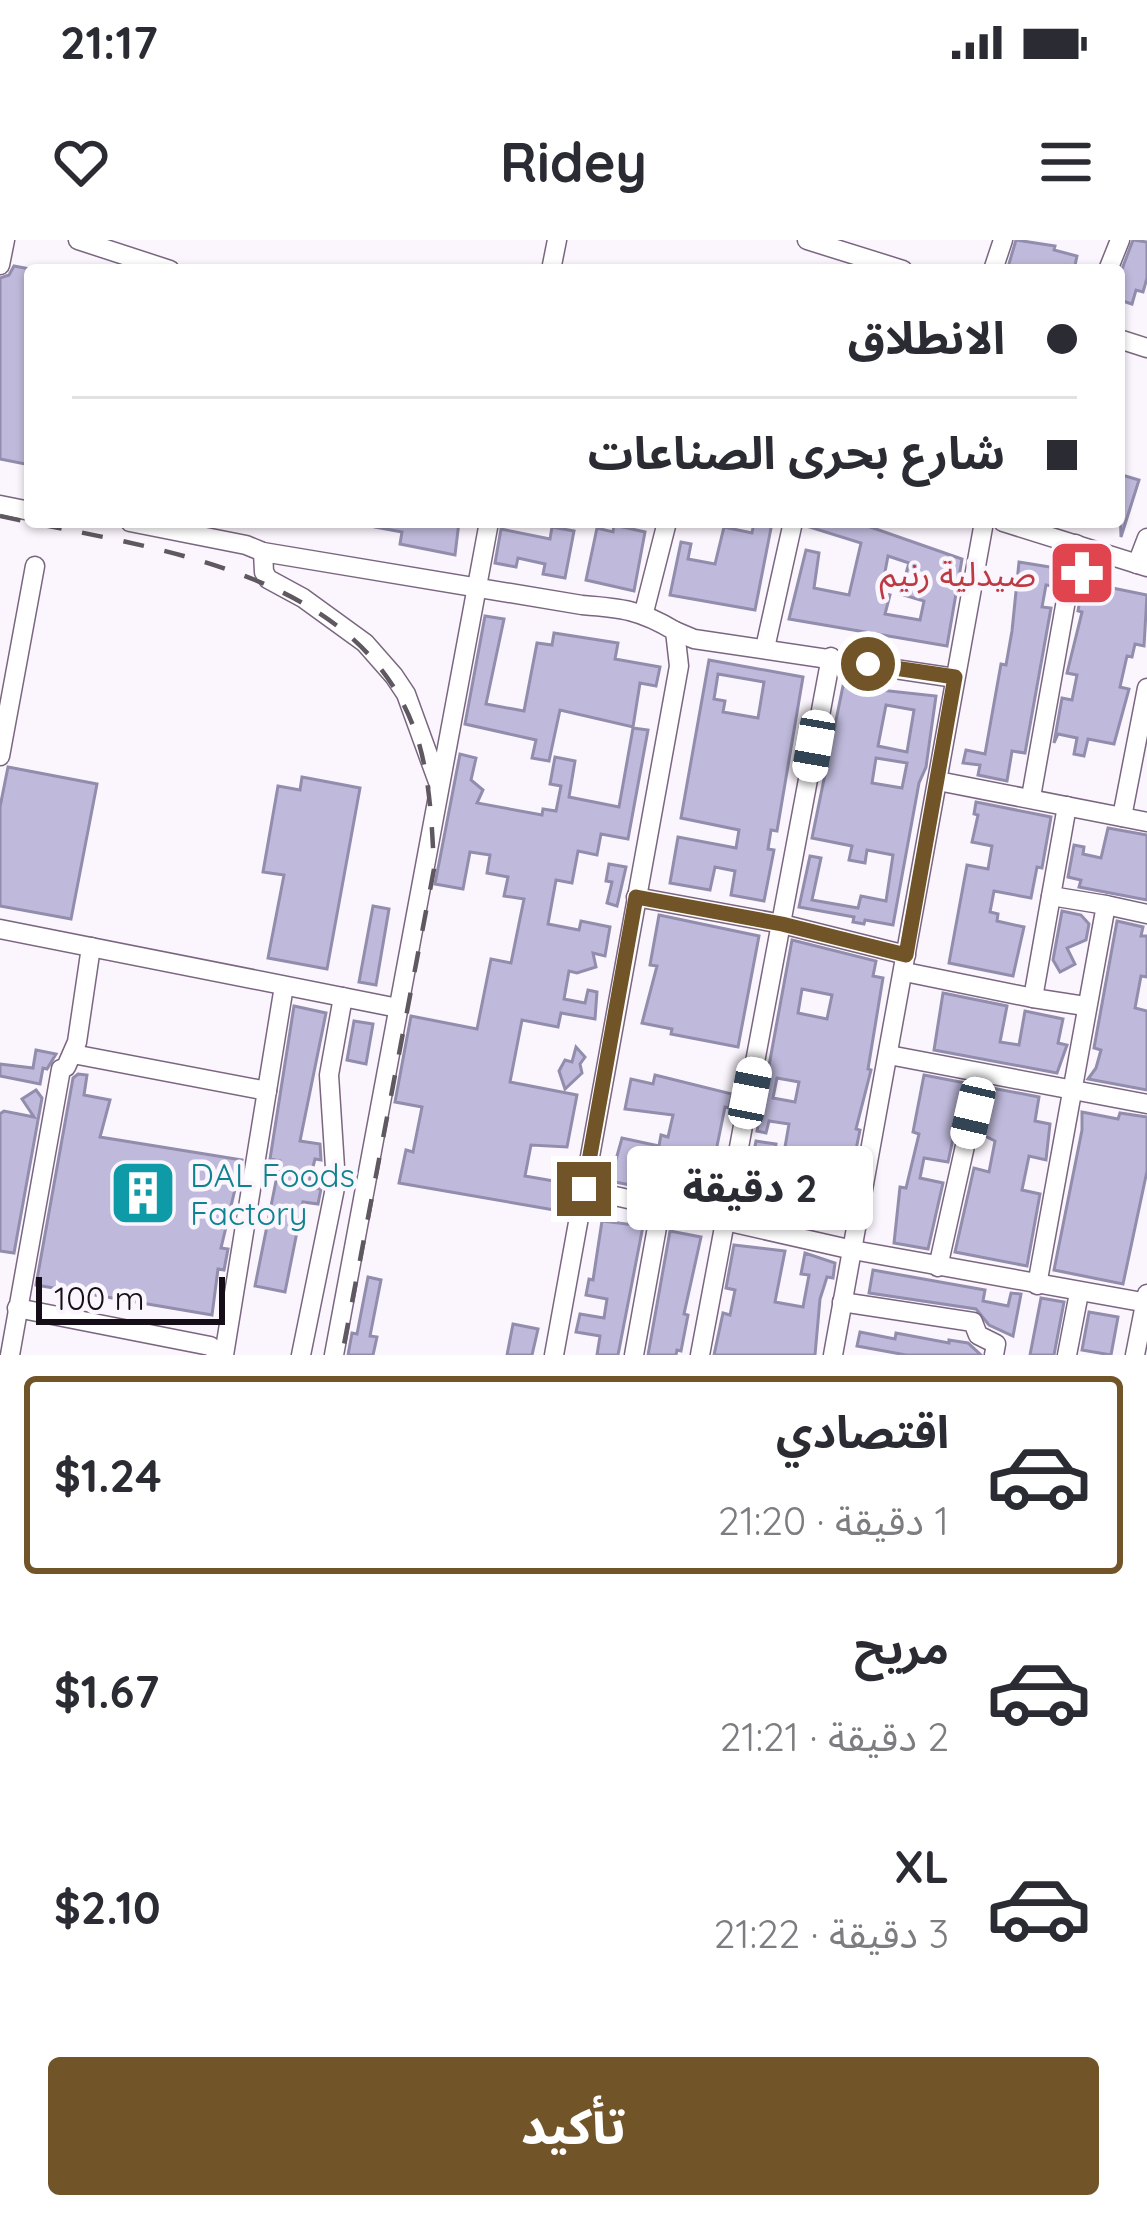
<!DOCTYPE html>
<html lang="ar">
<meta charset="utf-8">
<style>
body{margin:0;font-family:Quicksand,"Noto Sans Arabic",sans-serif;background:#f2f2f3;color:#2b2b33;direction:rtl;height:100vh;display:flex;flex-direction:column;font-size:45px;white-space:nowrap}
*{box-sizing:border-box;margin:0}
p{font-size:39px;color:#7c7c81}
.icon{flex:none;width:66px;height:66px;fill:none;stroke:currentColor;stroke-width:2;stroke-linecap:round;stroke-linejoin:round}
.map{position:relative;height:1115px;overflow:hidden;direction:ltr}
.drawer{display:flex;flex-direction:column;background:#fff;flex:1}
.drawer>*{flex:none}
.banner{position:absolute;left:24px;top:24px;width:1101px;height:264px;border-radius:12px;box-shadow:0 3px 9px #0004;direction:rtl;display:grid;align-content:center;height:264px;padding:0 48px;background:#fff}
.scale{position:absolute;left:36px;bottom:30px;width:189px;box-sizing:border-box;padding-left:12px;border:6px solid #150e18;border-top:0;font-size:33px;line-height:42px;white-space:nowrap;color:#150e18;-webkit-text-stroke:9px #fbf6fd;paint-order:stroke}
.end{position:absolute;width:54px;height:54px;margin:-27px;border:15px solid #715428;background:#fff;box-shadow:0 0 0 6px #fff}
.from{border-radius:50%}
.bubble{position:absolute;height:84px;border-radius:12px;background:#fff;box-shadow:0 3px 9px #0004;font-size:39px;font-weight:800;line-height:84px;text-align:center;direction:rtl}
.car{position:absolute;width:36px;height:72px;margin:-36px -18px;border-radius:15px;box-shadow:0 0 9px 3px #0007;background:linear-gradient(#fff 24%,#345 0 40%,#fff 0 76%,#345 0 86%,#fff 0)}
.banner b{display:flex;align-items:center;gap:42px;height:114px;font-size:45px}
.banner b+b{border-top:3px solid #e1e1e2}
.banner i{width:30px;height:30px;background:#2b2b33}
ul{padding:21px 0 0;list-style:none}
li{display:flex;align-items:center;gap:36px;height:198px;margin:0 24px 18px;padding:0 24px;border:6px solid transparent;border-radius:12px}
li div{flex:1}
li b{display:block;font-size:45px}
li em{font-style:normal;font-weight:800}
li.current{border-color:#715428}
li>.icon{width:108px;height:108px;stroke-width:1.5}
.cta{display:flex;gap:24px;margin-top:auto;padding:24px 48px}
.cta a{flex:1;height:138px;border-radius:12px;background:#715428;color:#fff;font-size:48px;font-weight:800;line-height:138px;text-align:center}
.status{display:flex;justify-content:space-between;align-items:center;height:84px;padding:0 60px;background:#fff;direction:ltr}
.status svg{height:33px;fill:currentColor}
header{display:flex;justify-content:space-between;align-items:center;height:156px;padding:0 48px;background:#fff;font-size:54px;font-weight:800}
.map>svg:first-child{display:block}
.building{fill:#bfbadb;stroke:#928dad;stroke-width:3;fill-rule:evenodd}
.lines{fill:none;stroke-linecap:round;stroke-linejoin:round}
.minor-casing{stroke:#7a6680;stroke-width:21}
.minor{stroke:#fff;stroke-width:18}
.rail{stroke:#5f5861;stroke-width:4.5;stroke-dasharray:21 21;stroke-linecap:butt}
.route{stroke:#715428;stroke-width:15}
.labels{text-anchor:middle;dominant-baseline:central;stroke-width:9;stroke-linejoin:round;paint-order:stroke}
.health-label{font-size:33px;fill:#be3a42;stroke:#fbf6fd;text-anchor:end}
.culture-label{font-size:33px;fill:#0d838f;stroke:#fbf6fd;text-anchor:start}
</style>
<div class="status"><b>21:17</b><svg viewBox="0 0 49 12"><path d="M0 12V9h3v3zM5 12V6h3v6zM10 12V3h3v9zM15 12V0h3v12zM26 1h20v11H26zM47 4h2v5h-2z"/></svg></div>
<header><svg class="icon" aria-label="menu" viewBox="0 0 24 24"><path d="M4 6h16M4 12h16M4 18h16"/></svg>Ridey<svg class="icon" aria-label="heart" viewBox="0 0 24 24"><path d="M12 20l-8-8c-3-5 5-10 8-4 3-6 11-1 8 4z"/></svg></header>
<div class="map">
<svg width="1147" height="1115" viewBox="0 0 1147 1115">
<rect width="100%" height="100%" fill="#fbf6fd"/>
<g class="building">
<path d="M 1016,0 L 1055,6 L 1054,10 L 1077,16 L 1074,30 L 1008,27 Z"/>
<path d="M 1133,0 L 1147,2 L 1147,38 L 1143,52 L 1136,50 L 1132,64 L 1119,60 L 1119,37 Z"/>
<path d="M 14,26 L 30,29 L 30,225 L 0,219 L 0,38 L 9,35 Z"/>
<path d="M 1122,235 L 1139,240 L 1121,297 L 1119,243 Z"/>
<path d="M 376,282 L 459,282 L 455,315 L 400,304 L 402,292 L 375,287 Z"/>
<path d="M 754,282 L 772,283 L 755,370 L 670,355 L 681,302 L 691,304 L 688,319 L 715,324 L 724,287 L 752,293 Z"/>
<path d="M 806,282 L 856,282 L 962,319 L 947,406 L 789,379 L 806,310 L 819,313 L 814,348 L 849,355 L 861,303 L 806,286 ZM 888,316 L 909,323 L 900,354 L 924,361 L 920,380 L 885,374 L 890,355 L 881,353 Z"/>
<path d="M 614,285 L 645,292 L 634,351 L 586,340 L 597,288 L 613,292 Z"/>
<path d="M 552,287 L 574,291 L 565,338 L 543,334 L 545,324 L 518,318 L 516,327 L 495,323 L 501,289 L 550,299 Z"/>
<path d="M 1019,322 L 1056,328 L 1053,346 L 1046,345 L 1042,367 L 1051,368 L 1025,513 L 1012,511 L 1007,541 L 978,535 L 980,525 L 963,523 L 966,510 L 985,514 L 1001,424 L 1006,425 L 1012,391 Z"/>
<path d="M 1083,342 L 1147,355 L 1144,406 L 1135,404 L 1132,417 L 1127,416 L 1120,447 L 1129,449 L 1114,504 L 1088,499 L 1084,516 L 1074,514 L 1077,498 L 1058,494 L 1054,503 L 1062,458 L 1072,460 L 1077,435 L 1067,433 L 1082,372 L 1078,371 Z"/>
<path d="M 485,376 L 504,379 L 486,464 L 524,471 L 537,403 L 552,405 L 554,393 L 618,403 L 615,419 L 660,427 L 656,446 L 640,443 L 633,487 L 560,470 L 549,521 L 532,518 L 536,500 L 465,484 Z"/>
<path d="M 709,420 L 803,437 L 777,591 L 771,590 L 768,609 L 774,610 L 764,661 L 731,655 L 735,631 L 715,627 L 710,650 L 670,643 L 678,597 L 736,608 L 739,590 L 681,578 ZM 718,434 L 764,442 L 758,478 L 723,472 L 725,461 L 714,459 Z"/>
<path d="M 843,446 L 936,456 L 926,527 L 919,543 L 893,685 L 865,680 L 864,684 L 853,682 L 854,677 L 799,667 L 810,616 L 821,618 L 812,660 L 858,668 L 861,656 L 886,661 L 893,615 L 867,610 L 865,623 L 849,620 L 852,606 L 812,598 ZM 886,465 L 914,470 L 907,512 L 878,506 ZM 876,518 L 907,523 L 902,548 L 872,543 Z"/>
<path d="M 633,488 L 648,490 L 628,599 L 601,594 L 597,615 L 578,611 L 572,643 L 556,640 L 548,684 L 579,690 L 581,681 L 610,687 L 605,716 L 593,713 L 596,727 L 577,733 L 569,731 L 564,759 L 585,763 L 588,750 L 597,752 L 595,779 L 561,773 L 558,787 L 522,780 L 510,842 L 577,855 L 567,907 L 531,905 L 525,936 L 565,943 L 560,971 L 399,943 L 406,910 L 413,912 L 422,867 L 395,862 L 411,776 L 477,789 L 491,719 L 511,723 L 524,659 L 504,656 L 508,637 L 487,633 L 490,615 L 470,612 L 463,649 L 435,644 L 460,514 L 476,518 L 471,540 L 483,550 L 477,563 L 542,575 L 543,569 L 556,571 L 561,546 L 550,544 L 555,517 L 575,521 L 569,557 L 619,567 Z"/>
<path d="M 8,527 L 97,544 L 71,679 L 0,666 L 0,567 Z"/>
<path d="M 302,537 L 360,548 L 327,729 L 268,718 L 284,635 L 263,632 L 278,546 L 300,550 Z"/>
<path d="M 976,562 L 1051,577 L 1042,628 L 1037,627 L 1031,658 L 994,651 L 990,672 L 998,674 L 997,681 L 1024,687 L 1013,736 L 949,723 L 967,625 L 988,629 L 992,606 L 972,602 L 978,575 L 974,574 Z"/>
<path d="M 1108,588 L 1147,595 L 1147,660 L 1079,647 L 1081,640 L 1068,637 L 1074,605 L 1084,607 L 1083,614 L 1101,618 Z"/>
<path d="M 609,624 L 626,627 L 617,666 L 607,663 L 612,642 L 606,641 Z"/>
<path d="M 373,666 L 389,669 L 376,745 L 359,742 Z"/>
<path d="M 1062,671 L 1081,675 L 1089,684 L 1086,700 L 1067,708 L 1075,724 L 1060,732 L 1053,720 Z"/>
<path d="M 659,675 L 759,696 L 738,807 L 671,794 L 672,789 L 642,783 L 657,726 L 650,725 Z"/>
<path d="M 1117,681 L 1143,687 L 1141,696 L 1147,696 L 1147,737 L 1141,736 L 1135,768 L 1147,771 L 1147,850 L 1088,839 L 1096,828 L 1101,810 L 1094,808 Z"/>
<path d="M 792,700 L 876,721 L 873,736 L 883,738 L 868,829 L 871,830 L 856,889 L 860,890 L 840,987 L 744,967 L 756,901 L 776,904 L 767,955 L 790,960 L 796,941 L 802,910 L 785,907 L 789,884 L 769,881 L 766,893 L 757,891 ZM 802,749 L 832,755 L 827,779 L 798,773 ZM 777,838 L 799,842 L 795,862 L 773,858 Z"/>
<path d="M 943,753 L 1007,766 L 1000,802 L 1019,805 L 1025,771 L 1063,779 L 1058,803 L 1067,805 L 1057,833 L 934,810 Z"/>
<path d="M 294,766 L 326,773 L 300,901 L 320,904 L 321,920 L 315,919 L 308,947 L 321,949 L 318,964 L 303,962 L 285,1052 L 255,1046 L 280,921 L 270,919 Z"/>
<path d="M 354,781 L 373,784 L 366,824 L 347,820 Z"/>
<path d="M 576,807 L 585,817 L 580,824 L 582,833 L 565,849 L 559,831 L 565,820 L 572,822 Z"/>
<path d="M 36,810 L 56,814 L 47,829 L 43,828 L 40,844 L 0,836 L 0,824 L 33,828 Z"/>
<path d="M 78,834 L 87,835 L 84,855 L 110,860 L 100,897 L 242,920 L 221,1008 L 228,1009 L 224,1030 L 218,1029 L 212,1075 L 36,1045 L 73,838 Z"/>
<path d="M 655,835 L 732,854 L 729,868 L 725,867 L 706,960 L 610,941 L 622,898 L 659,906 L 661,895 L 668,897 L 673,875 L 625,869 L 631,839 L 653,844 Z"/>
<path d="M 924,835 L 965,843 L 948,922 L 924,918 L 920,938 L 943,943 L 928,1009 L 894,1003 L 900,947 L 906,948 L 919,894 L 913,892 Z"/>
<path d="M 992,848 L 1039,857 L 1035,881 L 1050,884 L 1046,920 L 1029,916 L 1022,950 L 1040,954 L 1027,1026 L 955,1012 L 974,928 L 989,932 L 995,901 L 983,895 Z"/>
<path d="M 36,850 L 42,858 L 14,1013 L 0,1011 L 0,874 L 4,871 L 34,877 L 22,859 Z"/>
<path d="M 1082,872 L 1118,879 L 1120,873 L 1147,877 L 1147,931 L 1123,1044 L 1054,1030 L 1082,890 Z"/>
<path d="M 602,981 L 643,986 L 618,1115 L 597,1115 L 600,1096 L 576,1092 L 580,1074 L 604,1078 L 607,1059 L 586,1055 L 589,1039 L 593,1040 Z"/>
<path d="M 670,991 L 701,997 L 684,1074 L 688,1075 L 681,1111 L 677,1110 L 676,1115 L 648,1115 Z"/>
<path d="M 734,1005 L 785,1011 L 775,1062 L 803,1067 L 809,1035 L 801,1034 L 805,1013 L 835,1023 L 833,1038 L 827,1037 L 820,1059 L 815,1115 L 714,1115 L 723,1073 L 730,1075 L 735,1050 L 726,1048 Z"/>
<path d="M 873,1030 L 985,1050 L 983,1061 L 1008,1066 L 1011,1053 L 1021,1054 L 1013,1096 L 989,1085 L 976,1069 L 869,1053 Z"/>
<path d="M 368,1037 L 381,1040 L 370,1096 L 377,1097 L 373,1115 L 348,1115 L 352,1093 L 357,1094 Z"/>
<path d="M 1041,1058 L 1064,1062 L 1054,1115 L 1030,1115 Z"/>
<path d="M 1089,1072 L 1118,1077 L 1111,1115 L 1082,1110 Z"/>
<path d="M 513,1084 L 538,1089 L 532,1115 L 507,1115 Z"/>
<path d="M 860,1092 L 895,1099 L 896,1093 L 949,1103 L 949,1100 L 968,1103 L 981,1115 L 906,1115 L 857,1106 Z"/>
</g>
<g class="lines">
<defs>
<g id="minor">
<path d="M 78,0 L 170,30"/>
<path d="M 807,0 L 903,30"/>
<path d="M 0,25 L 5,0"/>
<path d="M 551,30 L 557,0"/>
<path d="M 993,30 L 1003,0"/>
<path d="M 1108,30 L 1120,0"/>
<path d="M 1119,99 L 1147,108"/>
<path d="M 0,265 L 30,271"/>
<path d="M 130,282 L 246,305 L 263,312 L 582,365 C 622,368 640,370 675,391 L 679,426 L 554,1115"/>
<path d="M 1003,282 L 1147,327"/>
<path d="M 263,312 L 264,332 L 268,339 L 303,358 L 365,403 L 394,436 L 406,454 L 438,542"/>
<path d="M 1137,324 L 1147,298"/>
<path d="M 644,372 L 667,282"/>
<path d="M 675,391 L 694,399 L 955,438"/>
<path d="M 765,408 L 793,282"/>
<path d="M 0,516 L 35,326"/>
<path d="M 938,541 L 1147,582"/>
<path d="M 1031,557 L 1076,304"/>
<path d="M 1122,577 L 1147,448"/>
<path d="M 1051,656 L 1067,566"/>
<path d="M 636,657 L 782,684 L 906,715"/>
<path d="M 0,689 L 398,768"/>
<path d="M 905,732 L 1033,758"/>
<path d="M 1085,766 L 1033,758 L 1051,656 L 1106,665"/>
<path d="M 73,814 L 267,851"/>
<path d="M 889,815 L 1147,864"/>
<path d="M 584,949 L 853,1010 L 1147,1063"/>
<path d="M 938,1027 L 981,834"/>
<path d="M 1037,1045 L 1106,665 L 1147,674"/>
<path d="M 842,1062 L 973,1082 L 978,1095 L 996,1104 L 994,1115"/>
<path d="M 17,1068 L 210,1106 L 222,1115"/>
<path d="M 10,1115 L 61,829 L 66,827 L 77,802 L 91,707"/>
<path d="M 224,1115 L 284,746"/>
<path d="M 301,1115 L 336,943 L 329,835 L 343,757"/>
<path d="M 334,1115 L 489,282"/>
<path d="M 634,1115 L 661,965"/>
<path d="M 700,1115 L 831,417"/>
<path d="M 833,1115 L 984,282"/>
<path d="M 1067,1115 L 1079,1053"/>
<path d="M 1135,1115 L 1147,1054"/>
</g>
</defs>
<use href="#minor" class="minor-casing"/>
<use href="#minor" class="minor"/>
<path class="rail" d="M 0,276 C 145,308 356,327 415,491 C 430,533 432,585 434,629 L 342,1115"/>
</g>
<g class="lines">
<path class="route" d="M 584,949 L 636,657 L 782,684 L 906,715 L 955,437 L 868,424"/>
</g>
<defs>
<symbol id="pharmacy-square" viewBox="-11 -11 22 22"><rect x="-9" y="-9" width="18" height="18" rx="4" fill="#e0444e" stroke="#fbf6fd"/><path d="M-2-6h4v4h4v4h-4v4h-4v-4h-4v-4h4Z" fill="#fff"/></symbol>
<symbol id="building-square" viewBox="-11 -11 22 22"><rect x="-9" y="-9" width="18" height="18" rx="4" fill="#0f9aa8" stroke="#fbf6fd"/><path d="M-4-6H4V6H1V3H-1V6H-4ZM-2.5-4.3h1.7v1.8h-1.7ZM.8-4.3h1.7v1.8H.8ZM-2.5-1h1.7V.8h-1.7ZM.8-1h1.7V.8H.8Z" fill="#fff"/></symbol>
</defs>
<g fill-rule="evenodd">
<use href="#pharmacy-square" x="1044" y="295" width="76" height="76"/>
<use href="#building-square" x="105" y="915" width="76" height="76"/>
</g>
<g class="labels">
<g class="health-label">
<text x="1036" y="333">صيدلية رنيم</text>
</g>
<g class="culture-label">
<text x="190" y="934">DAL Foods<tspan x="190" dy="38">Factory</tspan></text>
</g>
</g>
</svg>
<div class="scale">100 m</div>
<i class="end from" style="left:868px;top:424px"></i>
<i class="end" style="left:584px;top:949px"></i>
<div class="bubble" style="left:627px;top:906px;width:246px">2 دقيقة</div>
<i class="car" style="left:814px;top:506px;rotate:190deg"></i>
<i class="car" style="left:750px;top:853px;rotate:11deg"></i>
<i class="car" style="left:973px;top:873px;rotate:193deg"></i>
<div class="banner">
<b><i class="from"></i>الانطلاق</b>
<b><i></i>شارع بحرى الصناعات</b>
</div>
</div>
<section class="drawer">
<ul>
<li class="current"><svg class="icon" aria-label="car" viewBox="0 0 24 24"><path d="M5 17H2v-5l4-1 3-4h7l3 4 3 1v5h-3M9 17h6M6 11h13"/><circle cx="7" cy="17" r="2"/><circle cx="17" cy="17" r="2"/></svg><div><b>اقتصادي</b><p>1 دقيقة · 21:20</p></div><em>$1.24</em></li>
<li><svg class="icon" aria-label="car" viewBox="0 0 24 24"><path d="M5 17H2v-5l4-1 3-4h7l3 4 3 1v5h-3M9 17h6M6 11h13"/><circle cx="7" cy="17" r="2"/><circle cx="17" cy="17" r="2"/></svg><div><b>مريح</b><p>2 دقيقة · 21:21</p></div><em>$1.67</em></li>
<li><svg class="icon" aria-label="car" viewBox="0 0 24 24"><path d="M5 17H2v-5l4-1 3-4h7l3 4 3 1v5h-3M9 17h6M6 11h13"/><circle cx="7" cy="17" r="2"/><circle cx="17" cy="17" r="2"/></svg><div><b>XL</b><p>3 دقيقة · 21:22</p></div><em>$2.10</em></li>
</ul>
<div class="cta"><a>تأكيد</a></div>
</section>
